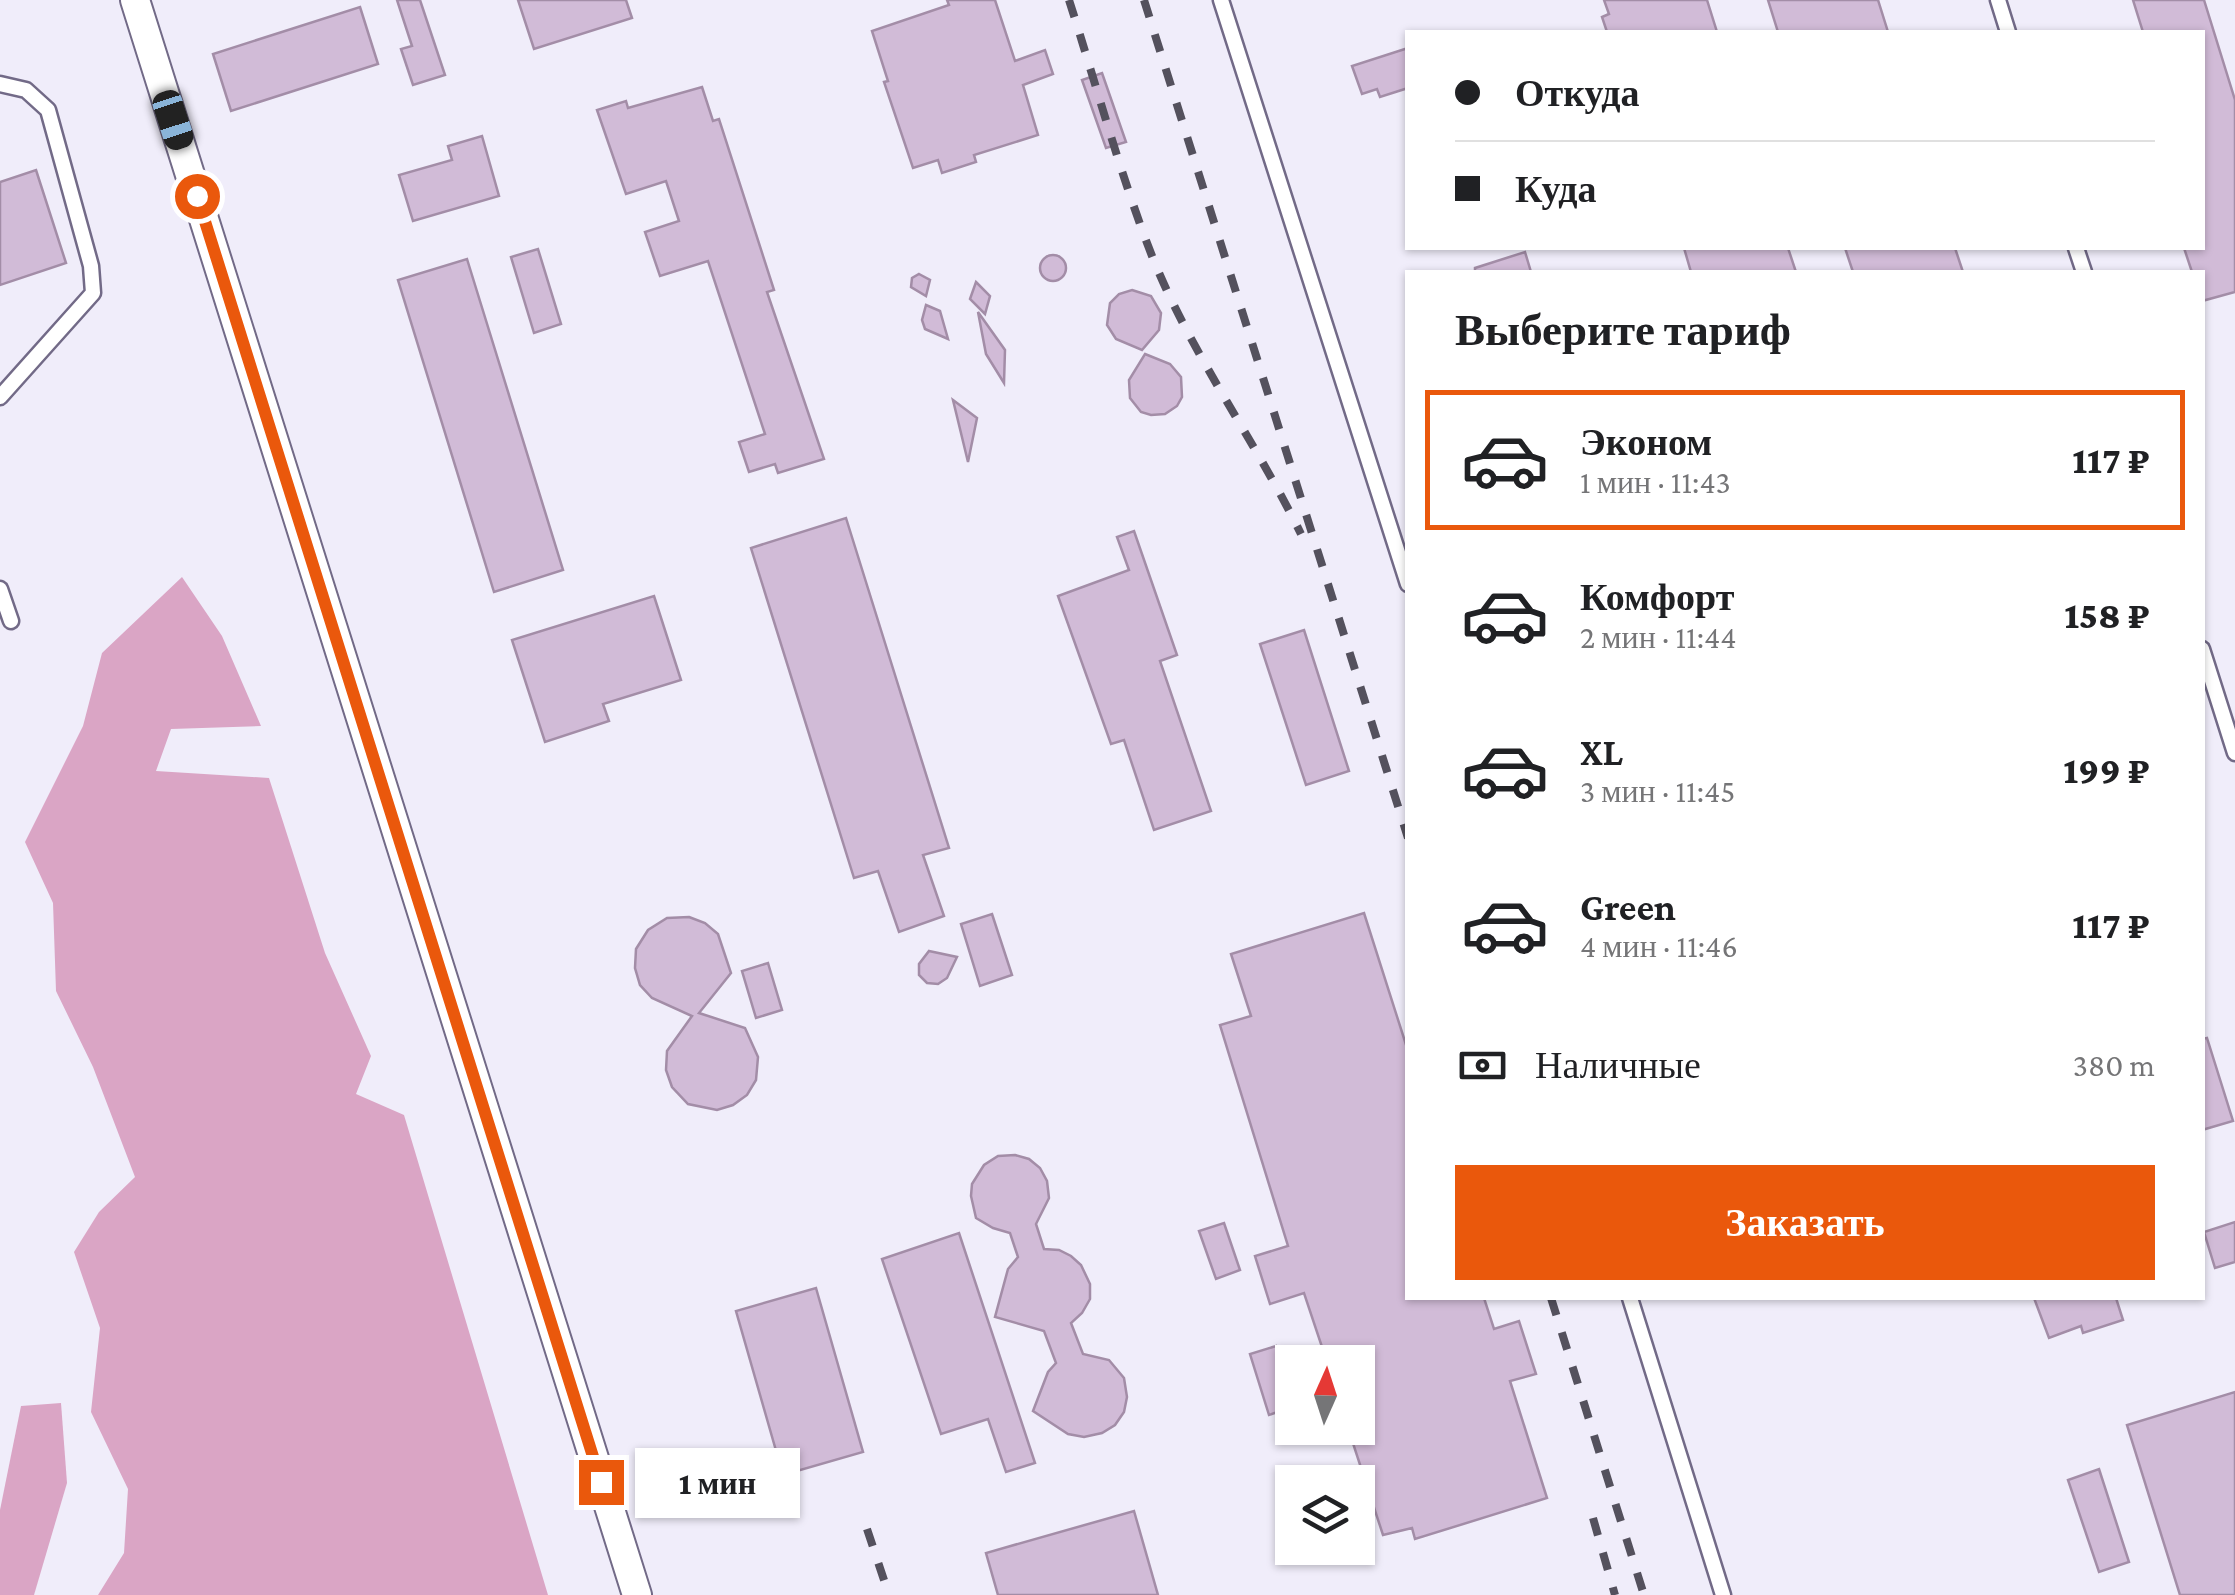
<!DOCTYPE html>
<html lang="ru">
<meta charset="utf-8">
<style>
body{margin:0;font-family:"Crimson Pro",serif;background:#f2f2f2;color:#202124;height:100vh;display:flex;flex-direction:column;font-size:38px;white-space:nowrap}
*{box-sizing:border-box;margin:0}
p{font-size:32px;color:#757577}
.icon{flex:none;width:55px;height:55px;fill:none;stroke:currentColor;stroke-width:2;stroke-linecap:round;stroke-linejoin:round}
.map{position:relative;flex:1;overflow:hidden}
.details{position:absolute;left:1405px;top:270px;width:800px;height:1030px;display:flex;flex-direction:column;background:#fff;border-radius:0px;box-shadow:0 2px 8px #0004}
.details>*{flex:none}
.guide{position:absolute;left:1405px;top:30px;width:800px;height:220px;border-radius:0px;box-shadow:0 2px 8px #0004;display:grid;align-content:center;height:220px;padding:0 50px;background:#fff}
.needle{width:65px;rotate:3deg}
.controls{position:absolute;left:1275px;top:1345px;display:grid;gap:20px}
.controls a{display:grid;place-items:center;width:100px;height:100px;border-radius:0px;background:#fff;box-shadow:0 2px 8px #0004;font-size:50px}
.end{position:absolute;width:45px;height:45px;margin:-22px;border:12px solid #ea580c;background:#fff;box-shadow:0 0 0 5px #fff}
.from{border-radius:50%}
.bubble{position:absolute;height:70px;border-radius:0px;background:#fff;box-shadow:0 2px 8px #0004;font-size:32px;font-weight:800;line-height:70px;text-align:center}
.car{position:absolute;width:30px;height:60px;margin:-30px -15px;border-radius:12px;box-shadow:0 0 8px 2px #0007;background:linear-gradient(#222 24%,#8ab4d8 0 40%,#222 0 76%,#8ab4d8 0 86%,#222 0)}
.guide b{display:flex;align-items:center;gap:35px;height:95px;font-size:38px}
.guide b+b{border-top:2px solid #e0e0e0}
.guide i{width:25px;height:25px;background:#202124}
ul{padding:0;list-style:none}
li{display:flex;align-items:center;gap:30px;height:140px;margin:0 20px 15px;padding:0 30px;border:5px solid transparent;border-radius:0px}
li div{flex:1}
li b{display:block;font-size:38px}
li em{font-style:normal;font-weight:800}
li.current{border-color:#ea580c}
li>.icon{width:90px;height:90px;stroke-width:1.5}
h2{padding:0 50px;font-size:45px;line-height:120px}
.pay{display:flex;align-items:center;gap:25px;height:110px;padding:0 50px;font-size:38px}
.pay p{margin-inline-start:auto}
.button{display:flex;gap:20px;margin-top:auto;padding:20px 50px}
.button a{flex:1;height:115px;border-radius:0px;background:#ea580c;color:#fff;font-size:40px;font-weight:800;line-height:115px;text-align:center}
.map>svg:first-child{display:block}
.forest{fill:#daa5c5}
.building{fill:#d1bbd7;stroke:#a38da7;stroke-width:2.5}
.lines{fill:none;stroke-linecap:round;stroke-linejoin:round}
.service-casing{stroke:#726a87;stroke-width:19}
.minor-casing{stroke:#726a87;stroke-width:32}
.service{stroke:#fff;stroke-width:14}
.minor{stroke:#fff;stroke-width:28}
.rail{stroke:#54515d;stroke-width:8;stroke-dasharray:18 18;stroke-linecap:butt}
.route{stroke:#ea580c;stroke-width:12}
</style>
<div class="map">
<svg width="2235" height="1595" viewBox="0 0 2235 1595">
<rect width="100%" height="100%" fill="#f0edfa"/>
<g class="forest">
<path d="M 182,577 L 222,636 L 261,726 L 171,729 L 156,771 L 269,778 L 325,953 L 371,1056 L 356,1094 L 404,1115 L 548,1595 L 98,1595 L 124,1553 L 128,1489 L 91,1412 L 100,1328 L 74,1252 L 99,1212 L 135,1177 L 93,1067 L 56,991 L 53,903 L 25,842 L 83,726 L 102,653 Z"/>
<path d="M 61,1403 L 67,1483 L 34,1595 L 0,1595 L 0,1510 L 21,1406 Z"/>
</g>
<g class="building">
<path d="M 397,0 L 420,0 L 445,75 L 413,85 L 401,49 L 412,46 Z"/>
<path d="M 518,0 L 626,0 L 632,18 L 534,49 Z"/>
<path d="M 947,0 L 995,0 L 1015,61 L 1045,50 L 1053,74 L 1023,85 L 1038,135 L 974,155 L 976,162 L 942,173 L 938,160 L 913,168 L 884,82 L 888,81 L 872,31 L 949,5 Z"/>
<path d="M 1604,0 L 1707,0 L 1717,32 L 1607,32 L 1602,17 L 1609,14 Z"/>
<path d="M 1768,0 L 1878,0 L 1888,32 L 1778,32 Z"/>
<path d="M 2133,0 L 2204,0 L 2235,100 L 2235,292 L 2202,301 L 2202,272 L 2192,272 L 2184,248 L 2202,248 L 2202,32 L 2143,32 Z"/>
<path d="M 360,7 L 378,64 L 231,111 L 213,54 Z"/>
<path d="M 1408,48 L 1408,88 L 1380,97 L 1377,89 L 1362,94 L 1352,66 Z"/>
<path d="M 1102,73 L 1126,142 L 1106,148 L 1082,80 Z"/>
<path d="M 702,87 L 713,121 L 719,119 L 774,290 L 767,292 L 824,459 L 778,473 L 775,464 L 749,472 L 739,442 L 765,434 L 708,261 L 660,276 L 645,232 L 679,221 L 666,181 L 626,194 L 597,110 L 626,101 L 628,108 Z"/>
<path d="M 482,136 L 499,196 L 413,221 L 399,175 L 452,160 L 448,146 Z"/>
<path d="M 36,170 L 66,263 L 0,285 L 0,182 Z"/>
<path d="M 1684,248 L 1788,248 L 1796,272 L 1691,272 Z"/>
<path d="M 1845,248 L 1955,248 L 1963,272 L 1853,272 Z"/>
<path d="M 538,249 L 561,324 L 534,333 L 511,257 Z"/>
<path d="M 1525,252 L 1531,272 L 1475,272 L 1475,268 Z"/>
<circle cx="1053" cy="268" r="13"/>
<path d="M 467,259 L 563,570 L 494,592 L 398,280 Z"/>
<path d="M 919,274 L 930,280 L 926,296 L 911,287 L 912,278 Z"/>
<path d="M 976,282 L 990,296 L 985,314 L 970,299 Z"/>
<path d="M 1132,290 L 1151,296 L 1161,313 L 1159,330 L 1142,350 L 1116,339 L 1107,325 L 1110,303 L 1119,294 Z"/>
<path d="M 926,305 L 940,311 L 948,339 L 925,329 L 922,320 Z"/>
<path d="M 978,312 L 1005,350 L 1004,383 L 986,354 Z"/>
<path d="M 1145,354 L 1170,364 L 1181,377 L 1182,397 L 1177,406 L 1165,414 L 1151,415 L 1141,412 L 1130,398 L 1129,380 Z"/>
<path d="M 953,400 L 977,418 L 968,462 Z"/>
<path d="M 846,518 L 949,848 L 923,855 L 944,916 L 899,932 L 878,871 L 854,878 L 751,548 Z"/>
<path d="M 1134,531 L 1177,655 L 1160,661 L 1211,811 L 1154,830 L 1124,740 L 1111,744 L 1058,596 L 1129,570 L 1117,537 Z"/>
<path d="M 654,596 L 681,680 L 603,704 L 609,721 L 545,742 L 512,640 Z"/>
<path d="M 1304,630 L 1349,771 L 1306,785 L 1260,644 Z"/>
<path d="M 1364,913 L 1408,1051 L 1408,1298 L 1484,1298 L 1494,1329 L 1519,1321 L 1536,1374 L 1510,1381 L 1547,1498 L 1415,1539 L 1412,1528 L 1383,1535 L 1348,1428 L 1358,1428 L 1358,1362 L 1327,1362 L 1304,1293 L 1270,1304 L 1255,1256 L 1288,1246 L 1220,1025 L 1251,1016 L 1231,954 Z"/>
<path d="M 992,914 L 1012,975 L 980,986 L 961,924 Z"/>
<path d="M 689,917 L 705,923 L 718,934 L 731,973 L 699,1013 L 745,1028 L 758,1057 L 756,1080 L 747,1095 L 733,1105 L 717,1110 L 688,1104 L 672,1087 L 666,1070 L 667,1051 L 692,1016 L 652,998 L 640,985 L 635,968 L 636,949 L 648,930 L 667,918 Z"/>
<path d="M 929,951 L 957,957 L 947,978 L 938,984 L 927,983 L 919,975 L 919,964 Z"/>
<path d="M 768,963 L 782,1010 L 756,1018 L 742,971 Z"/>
<path d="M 2207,1038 L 2233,1121 L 2202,1130 L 2202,1039 Z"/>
<path d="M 1015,1155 L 1029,1159 L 1040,1168 L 1047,1181 L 1049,1198 L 1036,1224 L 1044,1249 L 1059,1250 L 1071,1256 L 1081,1265 L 1090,1284 L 1090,1299 L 1082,1313 L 1071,1323 L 1083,1354 L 1109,1360 L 1124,1378 L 1127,1397 L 1124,1412 L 1115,1425 L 1102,1433 L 1084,1437 L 1068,1434 L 1033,1411 L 1048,1372 L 1056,1363 L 1044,1331 L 995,1317 L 1008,1269 L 1018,1257 L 1010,1233 L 993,1228 L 976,1218 L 971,1196 L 972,1184 L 984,1165 L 998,1156 Z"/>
<path d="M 2235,1222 L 2235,1262 L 2215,1268 L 2204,1232 Z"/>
<path d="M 1224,1223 L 1240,1270 L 1216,1279 L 1199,1231 Z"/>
<path d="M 959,1233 L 1035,1463 L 1006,1472 L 988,1419 L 941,1434 L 882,1259 Z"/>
<path d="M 816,1288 L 863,1452 L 783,1475 L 736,1311 Z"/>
<path d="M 2034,1298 L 2116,1298 L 2123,1320 L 2083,1333 L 2081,1326 L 2049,1338 Z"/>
<path d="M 1276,1346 L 1292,1407 L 1269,1415 L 1250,1354 Z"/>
<path d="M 2235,1392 L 2235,1595 L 2180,1595 L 2127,1425 Z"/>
<path d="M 2099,1469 L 2129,1562 L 2099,1572 L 2068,1480 Z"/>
<path d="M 1134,1511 L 1158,1595 L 998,1595 L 986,1553 Z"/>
</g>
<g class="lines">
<defs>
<g id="service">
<path d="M 1221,0 L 1408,584"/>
<path d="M 1998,0 L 2008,32"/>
<path d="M 0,84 L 26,90 L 48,110 L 91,266 L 93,293 L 0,397"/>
<path d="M 2076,248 L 2084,272"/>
<path d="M 0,589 L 11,621"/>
<path d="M 2202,649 L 2235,753"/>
<path d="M 1630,1298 L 1723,1595"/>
</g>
<path id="minor" d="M 135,0 L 637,1595"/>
</defs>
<use href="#service" class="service-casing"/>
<use href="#minor" class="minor-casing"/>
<use href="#service" class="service"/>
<use href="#minor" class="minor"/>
<g class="rail">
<path d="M 1069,0 C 1096,84 1120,174 1152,256 C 1191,354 1255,440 1301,534"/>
<path d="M 1144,0 L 1408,838"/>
<path d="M 1551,1298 L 1644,1595"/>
<path d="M 1593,1518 L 1615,1595"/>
<path d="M 867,1529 L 889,1595"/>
</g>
</g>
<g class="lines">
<path class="route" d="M 197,196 L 601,1482"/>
</g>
</svg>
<div class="controls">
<a><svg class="needle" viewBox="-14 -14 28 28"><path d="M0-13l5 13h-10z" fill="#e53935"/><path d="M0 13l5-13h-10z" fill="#757577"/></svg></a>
<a><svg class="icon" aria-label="layers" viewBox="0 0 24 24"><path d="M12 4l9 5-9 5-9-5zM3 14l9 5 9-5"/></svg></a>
</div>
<i class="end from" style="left:197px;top:196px"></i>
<i class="end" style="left:601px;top:1482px"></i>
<div class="bubble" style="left:635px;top:1448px;width:165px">1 мин</div>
<i class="car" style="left:173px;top:120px;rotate:162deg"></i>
<div class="guide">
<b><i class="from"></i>Откуда</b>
<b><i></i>Куда</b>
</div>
<section class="details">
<h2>Выберите тариф</h2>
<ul>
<li class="current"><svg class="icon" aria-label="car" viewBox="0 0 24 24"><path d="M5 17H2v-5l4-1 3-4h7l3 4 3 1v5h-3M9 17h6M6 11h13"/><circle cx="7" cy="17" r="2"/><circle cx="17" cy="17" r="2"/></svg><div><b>Эконом</b><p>1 мин · 11:43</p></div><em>117 ₽</em></li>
<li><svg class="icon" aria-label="car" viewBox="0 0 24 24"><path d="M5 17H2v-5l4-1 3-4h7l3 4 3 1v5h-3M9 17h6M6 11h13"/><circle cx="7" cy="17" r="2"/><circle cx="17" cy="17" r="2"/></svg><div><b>Комфорт</b><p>2 мин · 11:44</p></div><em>158 ₽</em></li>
<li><svg class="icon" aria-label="car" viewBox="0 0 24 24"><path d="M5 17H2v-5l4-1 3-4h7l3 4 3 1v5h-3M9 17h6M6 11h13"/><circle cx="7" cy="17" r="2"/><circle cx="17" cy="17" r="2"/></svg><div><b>XL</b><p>3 мин · 11:45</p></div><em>199 ₽</em></li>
<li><svg class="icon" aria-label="car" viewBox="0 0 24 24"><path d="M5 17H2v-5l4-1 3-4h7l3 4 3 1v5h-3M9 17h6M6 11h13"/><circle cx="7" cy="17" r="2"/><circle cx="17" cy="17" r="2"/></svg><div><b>Green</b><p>4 мин · 11:46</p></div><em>117 ₽</em></li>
</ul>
<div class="pay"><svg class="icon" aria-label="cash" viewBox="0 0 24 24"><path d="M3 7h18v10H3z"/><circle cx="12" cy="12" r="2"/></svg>Наличные<p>380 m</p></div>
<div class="button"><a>Заказать</a></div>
</section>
</div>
